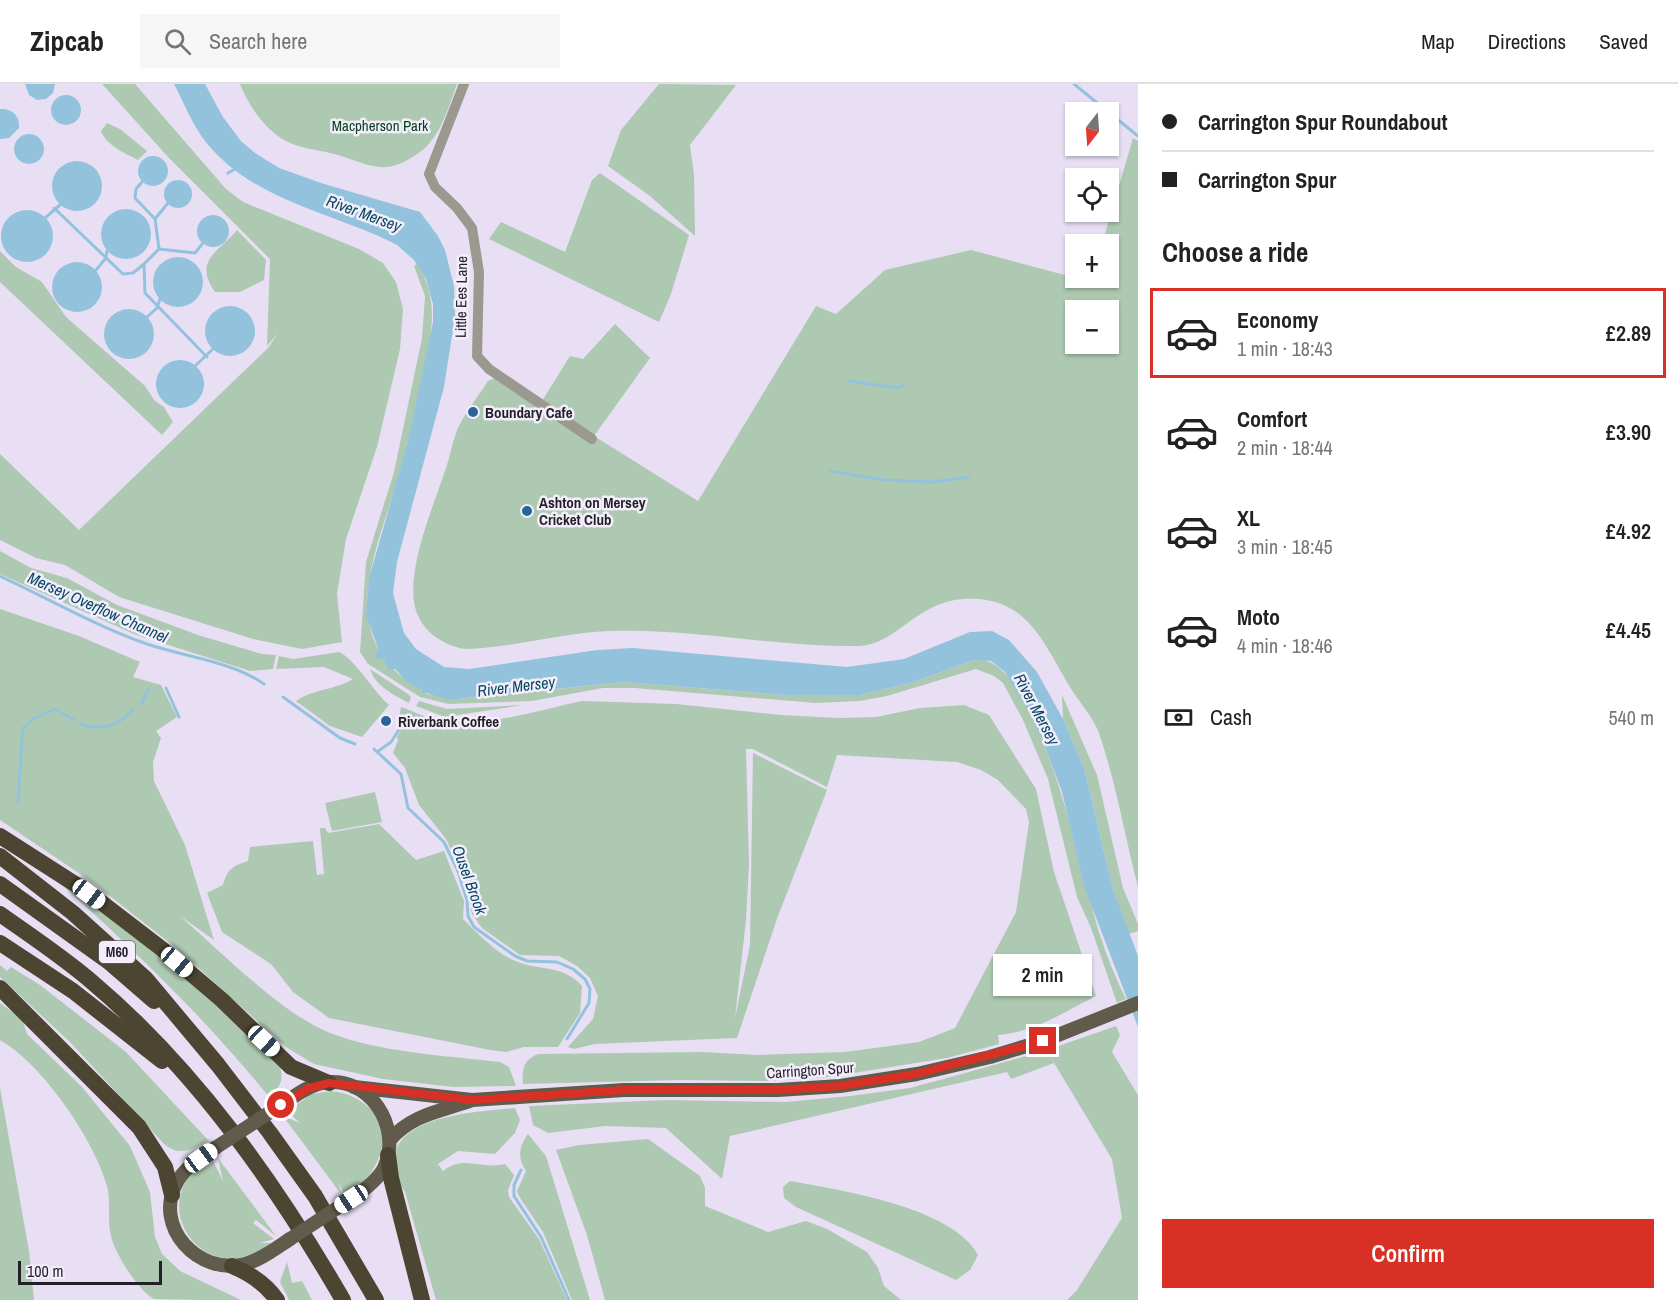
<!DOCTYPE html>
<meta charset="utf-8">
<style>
body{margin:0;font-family:"Archivo Narrow",sans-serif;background:#f6f6f6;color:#222;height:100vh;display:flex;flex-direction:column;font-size:22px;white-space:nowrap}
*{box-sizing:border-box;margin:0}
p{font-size:20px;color:#767676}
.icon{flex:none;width:33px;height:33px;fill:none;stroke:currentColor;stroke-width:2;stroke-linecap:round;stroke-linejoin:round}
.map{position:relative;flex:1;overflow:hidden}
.drawer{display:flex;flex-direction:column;background:#fff;width:540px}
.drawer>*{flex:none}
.banner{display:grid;align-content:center;height:132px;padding:0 24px;background:#fff}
.needle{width:39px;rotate:197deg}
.fabs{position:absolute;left:1065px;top:18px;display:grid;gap:12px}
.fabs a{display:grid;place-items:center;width:54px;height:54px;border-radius:0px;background:#fff;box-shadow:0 2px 4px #0004;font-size:30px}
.scale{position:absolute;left:18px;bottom:15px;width:144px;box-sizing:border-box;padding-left:6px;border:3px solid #221f27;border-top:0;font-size:16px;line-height:21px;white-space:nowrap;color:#221f27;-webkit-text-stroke:4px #f4eefc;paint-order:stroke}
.end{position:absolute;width:27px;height:27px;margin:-14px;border:8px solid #d93025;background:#fff;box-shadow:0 0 0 3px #fff}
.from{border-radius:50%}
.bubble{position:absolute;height:42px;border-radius:0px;background:#fff;box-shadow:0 2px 4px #0004;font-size:20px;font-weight:600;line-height:42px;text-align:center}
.car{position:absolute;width:18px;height:36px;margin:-18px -9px;border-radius:8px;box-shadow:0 0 4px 2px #0007;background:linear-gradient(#fff 24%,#345 0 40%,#fff 0 76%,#345 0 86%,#fff 0)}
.banner b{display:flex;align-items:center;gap:21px;height:57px;font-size:22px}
.banner b+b{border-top:2px solid #e0e0e0}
.banner i{width:15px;height:15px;background:#222}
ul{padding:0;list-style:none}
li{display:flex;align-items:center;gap:18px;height:90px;margin:0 12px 9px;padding:0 12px;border:3px solid transparent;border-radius:0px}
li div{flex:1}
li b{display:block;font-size:22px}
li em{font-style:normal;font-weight:600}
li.selected{border-color:#d93025}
li>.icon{width:54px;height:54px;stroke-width:1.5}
h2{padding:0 24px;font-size:27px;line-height:72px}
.pay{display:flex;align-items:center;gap:15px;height:66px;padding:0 24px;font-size:22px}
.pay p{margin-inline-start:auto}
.button{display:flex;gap:12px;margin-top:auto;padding:12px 24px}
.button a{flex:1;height:69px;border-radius:0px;background:#d93025;color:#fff;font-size:24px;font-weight:600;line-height:69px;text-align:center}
header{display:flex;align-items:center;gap:36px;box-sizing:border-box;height:84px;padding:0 30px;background:#fff;border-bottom:2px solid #e0e0e0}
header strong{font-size:28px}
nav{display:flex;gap:33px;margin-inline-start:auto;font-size:21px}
.search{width:420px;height:54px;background:#f6f6f6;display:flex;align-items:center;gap:15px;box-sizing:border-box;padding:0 21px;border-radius:0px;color:#767676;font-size:22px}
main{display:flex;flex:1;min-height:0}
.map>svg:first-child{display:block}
.green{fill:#aec9b1;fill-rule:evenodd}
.water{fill:#93c3dc}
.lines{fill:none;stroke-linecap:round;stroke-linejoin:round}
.stream{stroke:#93c3dc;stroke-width:3}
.minor{stroke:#9b998f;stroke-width:10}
.major{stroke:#605b4a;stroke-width:14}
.highway{stroke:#4b4532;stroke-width:16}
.major-bridge{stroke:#605b4a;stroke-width:14}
.route{stroke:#d93025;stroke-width:8}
.poi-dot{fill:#26649a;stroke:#f4eefc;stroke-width:2}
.labels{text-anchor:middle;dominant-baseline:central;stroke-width:5;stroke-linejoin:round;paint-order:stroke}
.shield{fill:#f4eefc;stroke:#615d67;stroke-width:1.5}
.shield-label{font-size:14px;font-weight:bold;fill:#221f27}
.park-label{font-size:15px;fill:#04431a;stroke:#f4eefc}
.street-label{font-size:15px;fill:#221f27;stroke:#f4eefc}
.poi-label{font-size:15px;font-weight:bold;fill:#221f27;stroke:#f4eefc;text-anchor:start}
.water-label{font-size:16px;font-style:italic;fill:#074862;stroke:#f4eefc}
</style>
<header>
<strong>Zipcab</strong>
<div class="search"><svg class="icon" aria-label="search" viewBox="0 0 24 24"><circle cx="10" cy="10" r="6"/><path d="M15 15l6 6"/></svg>Search here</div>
<nav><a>Map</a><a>Directions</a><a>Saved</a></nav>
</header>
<main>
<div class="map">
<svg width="1138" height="1216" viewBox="0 0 1138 1216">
<rect width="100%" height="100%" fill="#e8dff5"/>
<g class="green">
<path d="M 102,0 L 135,0 L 226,105 L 243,118 L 359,165 L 383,179 L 396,198 L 403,225 L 400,265 L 377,363 L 346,455 L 337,510 L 342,558 L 302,565 L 253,555 L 119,513 L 65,481 L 36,474 L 0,456 L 0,370 L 79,446 L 268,264 L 278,249 L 267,262 L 270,175 L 169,74 Z"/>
<path d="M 240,0 L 457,0 C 449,22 440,54 420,68 C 386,93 373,82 338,71 C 325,67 311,66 298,62 C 270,54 250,25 240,0 Z"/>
<path d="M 659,0 L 736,1 L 690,61 L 694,90 L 695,152 L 650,112 L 608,82 L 621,46 Z"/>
<path d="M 107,39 L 120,45 L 147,67 L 138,76 C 125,69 107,62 101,47 Z"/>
<path d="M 1133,54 L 1138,57 L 1138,803 C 1125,753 1116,699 1099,649 C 1093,633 1079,618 1070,603 C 1042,557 1027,511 963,515 C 916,518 895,562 858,562 C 774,563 692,544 609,547 C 560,549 513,564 465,565 C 442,561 421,547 415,523 C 406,484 434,421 446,384 C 451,369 453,353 460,340 C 468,325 479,311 488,297 L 495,294 L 542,317 L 570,272 L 583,275 L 615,240 L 650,274 L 594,352 L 698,417 L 816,222 L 836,230 L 885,186 L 971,166 L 1076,194 L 1092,196 L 1108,194 L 1108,160 L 1102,160 ZM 1076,226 L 1108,226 L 1108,260 L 1076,260 Z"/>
<path d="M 600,89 L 689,151 L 671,210 L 659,238 L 489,155 L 501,138 L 565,168 L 592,96 Z"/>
<path d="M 237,146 L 266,176 L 264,196 L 240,208 L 215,208 C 193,176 218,169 237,146 Z"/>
<path d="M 0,167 L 16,183 L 42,198 L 66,233 L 145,302 L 155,317 L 164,323 L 173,338 L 162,351 L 0,198 Z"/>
<path d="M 417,180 C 441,216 431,254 422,294 C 415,325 410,357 401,387 C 377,465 330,556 422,606 L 421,609 L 458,615 L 624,598 L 785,611 L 860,611 L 910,599 L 975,576 C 1038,565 1085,806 1100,851 C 1107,873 1116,895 1126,915 L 1117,919 L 1091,844 L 1077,813 L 1048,695 L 1023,636 L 1003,599 L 994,592 L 976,585 L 887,612 L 860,617 L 816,619 L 635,604 L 603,604 L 532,617 L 449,620 L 420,613 L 368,580 L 360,568 L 366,478 L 394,388 L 422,254 L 425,212 L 414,182 Z"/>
<path d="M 0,467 L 31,484 L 67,494 L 117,521 L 198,551 L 262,570 L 276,571 L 273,585 L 250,587 L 134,550 L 0,490 Z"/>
<path d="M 0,525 L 79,552 L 140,578 L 133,593 L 161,601 L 177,633 L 156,647 L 161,654 L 153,678 L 154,697 L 185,761 L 214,856 L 180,832 C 219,866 281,929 328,948 C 375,968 449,972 500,978 L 509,983 L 516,1002 L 453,1003 L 383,995 L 314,980 L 286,963 L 175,863 L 92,798 L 0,736 Z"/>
<path d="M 339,568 C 353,573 374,608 389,621 L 362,653 L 330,642 L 296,617 C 313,605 335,606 353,595 L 324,583 L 276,585 L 279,572 L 293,575 Z"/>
<path d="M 370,585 L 408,610 L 411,613 L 409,619 C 394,611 375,602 370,585 Z"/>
<path d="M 1062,611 L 1097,691 L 1123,804 L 1138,840 L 1138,847 L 1129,850 L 1113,805 L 1084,684 L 1063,635 Z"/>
<path d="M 419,617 L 447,625 L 523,621 L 445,633 L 416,622 Z"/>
<path d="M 582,617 L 676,620 L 781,631 L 839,634 L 876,633 L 920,624 L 964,621 L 989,631 L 1036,705 L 1054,788 L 1096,912 C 1064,928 1035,948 998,951 L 999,960 L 947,974 L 829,993 L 765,997 L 681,996 L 523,1000 C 522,985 523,976 538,970 L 702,968 L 758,971 L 845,968 L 919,958 L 955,944 L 1016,828 L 1029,738 L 1026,725 L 998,696 L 981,686 L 957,678 L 837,671 L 827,703 L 753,665 L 746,665 L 749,780 L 746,836 L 735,934 L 750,861 L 753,669 L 827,706 L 778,832 L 737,954 L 595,960 L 574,965 L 568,963 L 593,935 L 598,912 L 590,894 L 577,882 L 559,872 L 520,871 L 482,844 L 472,830 L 464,791 L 446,755 L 419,721 L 405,684 L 393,669 L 398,656 L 397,653 L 407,634 L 405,633 L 396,650 L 401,623 C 413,627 424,633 436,636 C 478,646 539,626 582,617 Z"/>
<path d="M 375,708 L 382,738 L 332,747 L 325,719 Z"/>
<path d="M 379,740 L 416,776 L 444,767 L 464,817 L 463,835 C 479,850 497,871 518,878 C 542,887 564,881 582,902 L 580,929 L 558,963 L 524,963 L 506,968 L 490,966 L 329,934 L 293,908 L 271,880 L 222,848 L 207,809 L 223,801 C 227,786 232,782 248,777 L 250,763 L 313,757 L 317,791 L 324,790 L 320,744 L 325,744 L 328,749 Z"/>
<path d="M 44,785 L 197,901 L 280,982 C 284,997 280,1003 269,1013 C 202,930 124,856 44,785 Z"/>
<path d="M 0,881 L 7,887 L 11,883 L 40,901 L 126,968 L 208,1056 C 193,1066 180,1073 164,1060 L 70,958 L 0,893 Z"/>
<path d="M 0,919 L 22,935 L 27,950 L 82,1003 L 130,1062 L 150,1108 L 155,1153 L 162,1170 L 180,1187 L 241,1216 C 226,1216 165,1216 154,1215 C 139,1208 114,1168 111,1152 C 107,1136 111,1117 107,1102 C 94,1055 42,980 0,956 Z"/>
<path d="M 1116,942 L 1120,951 L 1112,968 L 1138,1011 L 1138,1216 L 1067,1216 L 1077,1206 L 1122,1134 L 1112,1075 L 1054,979 L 1011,995 L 1007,988 L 730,1052 L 722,1095 L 666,1044 L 605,1042 L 548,1049 L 533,1041 L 529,1022 L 666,1016 L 786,1018 L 850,1012 L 910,1004 L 958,991 L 1047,966 Z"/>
<path d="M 0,1004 L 29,1167 L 34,1216 L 0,1216 Z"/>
<path d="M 331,1007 C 374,1012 398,1048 372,1087 C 368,1094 359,1104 351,1106 C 349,1107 346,1106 343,1108 L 339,1099 L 341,1110 L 283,1032 L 300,1039 L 287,1027 L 312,1010 Z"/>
<path d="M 515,1024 L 520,1036 L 515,1049 L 495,1070 L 458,1067 L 438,1080 L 443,1087 C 463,1070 483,1086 505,1080 L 514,1091 L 508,1106 L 509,1113 L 539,1155 L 567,1216 L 436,1216 L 405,1108 C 360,1034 469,1028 515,1024 Z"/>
<path d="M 528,1050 L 546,1072 L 590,1216 L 572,1216 L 543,1148 L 520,1114 L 517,1107 L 526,1087 C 517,1074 519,1062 528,1050 Z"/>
<path d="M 648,1055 L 700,1092 L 705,1104 L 705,1122 L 768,1148 L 806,1137 L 827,1145 L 867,1168 L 878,1184 L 884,1202 L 901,1216 L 605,1216 L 587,1151 L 556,1066 L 579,1061 Z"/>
<path d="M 218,1074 L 276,1152 L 256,1136 L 253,1139 L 274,1155 L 260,1159 L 272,1159 C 263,1164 253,1171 243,1173 C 201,1184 163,1136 186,1097 C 192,1088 202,1082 210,1076 L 207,1083 L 213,1077 L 223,1097 Z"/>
<path d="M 790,1097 C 839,1106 953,1123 978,1171 L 970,1186 L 956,1196 L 796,1123 L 784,1114 L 783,1103 Z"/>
<path d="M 287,1178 L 292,1199 L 302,1197 L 312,1216 L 289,1216 L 280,1198 Z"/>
</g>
<g class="water">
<path d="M 25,0 L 55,0 L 53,9 L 46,15 L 37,16 L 29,11 Z"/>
<path d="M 174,0 L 205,0 L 223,33 L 241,57 L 255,69 L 279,84 L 321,99 L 420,128 L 438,152 L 445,166 L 454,202 L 455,233 L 444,303 L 397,478 L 393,509 L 404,549 L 416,565 L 444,583 L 469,585 L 597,566 L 633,564 L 847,583 L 904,575 L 970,548 L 992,547 L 1009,556 L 1037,588 L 1063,635 L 1084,684 L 1113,805 L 1138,872 L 1138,943 L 1085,805 L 1062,708 L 1044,660 L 1030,629 L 1005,588 L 991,577 L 975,576 L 910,599 L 860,611 L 785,611 L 624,598 L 448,616 L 427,609 L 423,610 L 421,609 L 422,606 L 407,598 L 395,585 L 388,586 L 384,575 L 376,574 L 375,569 L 379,567 L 366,531 L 369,494 L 408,358 L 433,238 L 433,220 L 426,195 L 414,176 L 397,161 C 331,127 249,117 202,53 C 191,37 183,17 174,0 Z"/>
<circle cx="66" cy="26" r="15"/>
<path d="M 0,25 C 12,24 20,32 19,44 L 9,54 L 0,55 Z"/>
<circle cx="29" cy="65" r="15"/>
<circle cx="153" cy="87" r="15"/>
<circle cx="77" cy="102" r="25"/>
<circle cx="178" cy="110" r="14"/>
<circle cx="126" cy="150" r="25"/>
<circle cx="27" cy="152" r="26"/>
<circle cx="213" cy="147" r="16"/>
<circle cx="178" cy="198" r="25"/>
<circle cx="77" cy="203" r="25"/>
<circle cx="230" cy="247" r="25"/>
<circle cx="129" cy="250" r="25"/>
<circle cx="180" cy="300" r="24"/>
</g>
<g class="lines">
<g class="stream">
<path d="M 1074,0 L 1138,52"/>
<path d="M 228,89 L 237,84"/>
<path d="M 142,98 L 136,105 L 135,114 L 155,135"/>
<path d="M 54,124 L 123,190 L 133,189 L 144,180"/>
<path d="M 45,134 L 60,121"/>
<path d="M 203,159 L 195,169 L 159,165 L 144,180 L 145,209 L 207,273"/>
<path d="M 159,165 L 155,135 L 168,119"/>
<path d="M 96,186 L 106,174 L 107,167"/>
<path d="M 147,233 L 157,224 L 160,215"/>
<path d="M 196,281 L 213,265"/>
<path d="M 849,297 L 898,304 L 904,301"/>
<path d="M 831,387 L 885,396 L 932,398 L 969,393"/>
<path d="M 0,492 C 49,515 96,542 147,560 C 185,573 231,577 264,600"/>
<path d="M 166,604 L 179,633"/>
<path d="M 283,613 L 340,654 L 355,660"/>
<path d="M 141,620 L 149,605"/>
<path d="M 81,640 C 102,648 119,641 134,625"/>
<path d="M 374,665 L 401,690 L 408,724 L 444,758 L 458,787 L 467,816 L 468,832 L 474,843 L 515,872 L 527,877 L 557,878 L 573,885 L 585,895 L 590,905 L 589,919 L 567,955"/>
<path d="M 377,668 L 391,658 L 406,635"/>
<path d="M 18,718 L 23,644 L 33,635 L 55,625 L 74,636"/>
<path d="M 521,1086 L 514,1101 L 514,1112 L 541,1153 L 569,1216"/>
</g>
<path class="minor" d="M 464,0 L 429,90 L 435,103 L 457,124 L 472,144 L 479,188 L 477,272 L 489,285 L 592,355"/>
<g class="major">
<path d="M 354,1003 L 472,1016 L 624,1006 L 778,1006 L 840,1002 L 917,990 L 990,973 L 1043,957 L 1138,919"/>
<path d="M 281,1021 C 294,1013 307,1002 322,999 C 369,990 403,1043 384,1084 C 377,1097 363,1107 351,1115"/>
<path d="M 390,1056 C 411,1031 441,1027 470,1017"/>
<path d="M 215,1064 C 201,1074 185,1083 177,1098 C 152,1143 199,1192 245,1180 C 261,1176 276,1164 290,1155"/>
</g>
<g class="highway">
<path d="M 0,752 L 89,809 L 162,865 L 222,916 L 291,983 L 329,999"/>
<path d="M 0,772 L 73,829 L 146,895 L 218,981 L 270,1049 L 315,1112 L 376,1216"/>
<path d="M 0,800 L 109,878 L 154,917"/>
<path d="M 0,830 C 31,852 63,873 92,898 C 195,985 276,1100 343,1216"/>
<path d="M 0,859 L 73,907 L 162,977"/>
<path d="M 0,904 L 139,1043 L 165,1083 L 172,1111"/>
<path d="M 388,1071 L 391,1094 L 422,1216"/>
<path d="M 232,1182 C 251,1190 266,1200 277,1216"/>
</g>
<g class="major-bridge">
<path d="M 215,1064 L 281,1021"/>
<path d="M 290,1155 L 351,1115"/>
</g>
</g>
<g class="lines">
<path class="route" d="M 281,1021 L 309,1004 L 329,999 L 472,1016 L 624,1006 L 778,1006 L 840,1002 L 916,990 L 1043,957"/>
</g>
<g class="poi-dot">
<circle cx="473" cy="328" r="6"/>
<circle cx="527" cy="427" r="6"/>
<circle cx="386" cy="637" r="6"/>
</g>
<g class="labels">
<rect class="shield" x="99" y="857" width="36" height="22" rx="4.5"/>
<g class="shield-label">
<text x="117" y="868">M60</text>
</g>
<g class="park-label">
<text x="380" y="41">Macpherson Park</text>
</g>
<g class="street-label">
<text transform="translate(461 213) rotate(-89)">Little Ees Lane</text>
<text transform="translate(810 986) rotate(-4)">Carrington Spur</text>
</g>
<g class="poi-label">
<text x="485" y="328">Boundary Cafe</text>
<text x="539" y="418">Ashton on Mersey<tspan x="539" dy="17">Cricket Club</tspan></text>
<text x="398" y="637">Riverbank Coffee</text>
</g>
<g class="water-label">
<text transform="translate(364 129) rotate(20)">River Mersey</text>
<text transform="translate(98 523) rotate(24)">Mersey Overflow Channel</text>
<text transform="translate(516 602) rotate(-7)">River Mersey</text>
<text transform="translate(1037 625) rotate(62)">River Mersey</text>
<text transform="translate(470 796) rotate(70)">Ousel Brook</text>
</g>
</g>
</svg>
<div class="fabs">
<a><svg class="needle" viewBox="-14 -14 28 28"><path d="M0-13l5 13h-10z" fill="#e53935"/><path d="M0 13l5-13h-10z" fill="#767676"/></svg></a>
<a><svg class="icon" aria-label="locate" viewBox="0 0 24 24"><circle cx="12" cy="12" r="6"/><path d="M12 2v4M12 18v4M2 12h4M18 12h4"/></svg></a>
<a>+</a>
<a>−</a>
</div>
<div class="scale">100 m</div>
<i class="end from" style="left:281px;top:1021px"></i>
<i class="end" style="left:1043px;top:957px"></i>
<div class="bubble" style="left:993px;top:870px;width:99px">2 min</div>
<i class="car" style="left:89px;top:810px;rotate:127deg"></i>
<i class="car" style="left:177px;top:878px;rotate:130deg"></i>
<i class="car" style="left:264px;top:957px;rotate:133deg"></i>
<i class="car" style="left:201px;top:1074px;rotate:54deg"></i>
<i class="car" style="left:351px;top:1115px;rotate:237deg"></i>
</div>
<section class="drawer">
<div class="banner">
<b><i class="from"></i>Carrington Spur Roundabout</b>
<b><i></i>Carrington Spur</b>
</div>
<h2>Choose a ride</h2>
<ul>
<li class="selected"><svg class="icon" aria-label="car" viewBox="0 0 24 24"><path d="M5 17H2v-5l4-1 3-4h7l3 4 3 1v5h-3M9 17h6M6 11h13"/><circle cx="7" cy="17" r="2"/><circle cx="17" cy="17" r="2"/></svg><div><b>Economy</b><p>1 min · 18:43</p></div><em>£2.89</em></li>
<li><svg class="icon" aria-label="car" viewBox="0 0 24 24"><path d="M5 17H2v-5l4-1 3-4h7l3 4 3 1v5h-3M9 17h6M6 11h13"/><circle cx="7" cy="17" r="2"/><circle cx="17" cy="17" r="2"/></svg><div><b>Comfort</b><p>2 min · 18:44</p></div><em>£3.90</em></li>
<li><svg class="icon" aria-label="car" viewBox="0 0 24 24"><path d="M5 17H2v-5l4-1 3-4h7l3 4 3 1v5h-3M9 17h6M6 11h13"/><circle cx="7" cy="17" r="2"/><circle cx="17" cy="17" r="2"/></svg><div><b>XL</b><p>3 min · 18:45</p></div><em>£4.92</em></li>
<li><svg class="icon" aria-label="car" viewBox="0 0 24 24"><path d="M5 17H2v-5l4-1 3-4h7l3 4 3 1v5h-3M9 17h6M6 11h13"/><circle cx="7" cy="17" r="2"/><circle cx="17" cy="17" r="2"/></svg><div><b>Moto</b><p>4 min · 18:46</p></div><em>£4.45</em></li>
</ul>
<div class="pay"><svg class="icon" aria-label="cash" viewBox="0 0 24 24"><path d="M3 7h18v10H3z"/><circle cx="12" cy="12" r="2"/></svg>Cash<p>540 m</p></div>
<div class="button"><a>Confirm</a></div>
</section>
</main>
